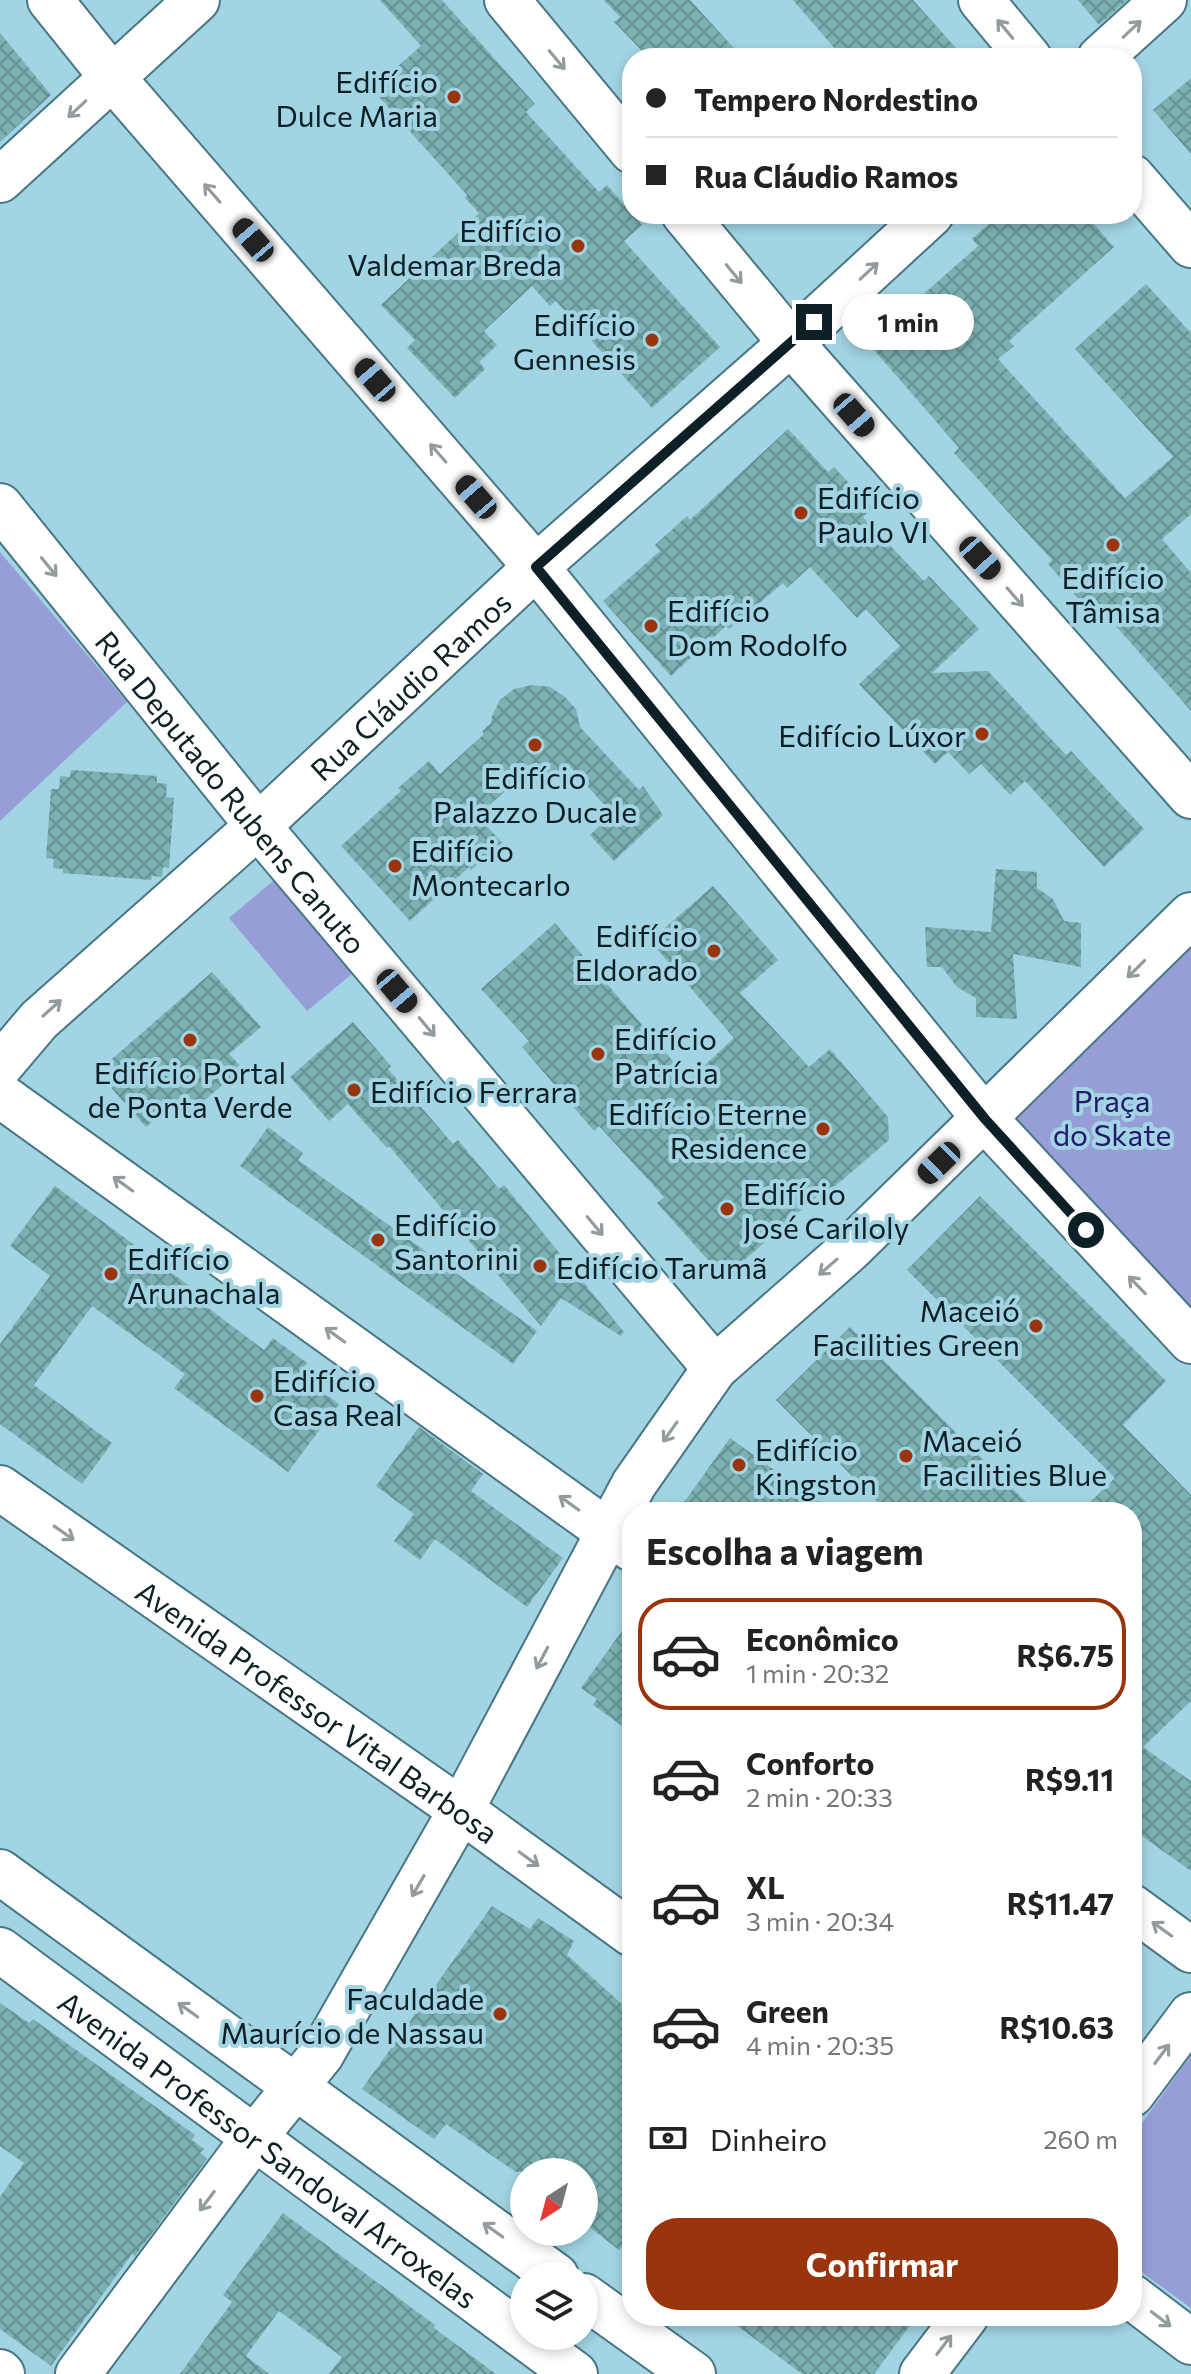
<!DOCTYPE html>
<html lang="pt">
<meta charset="utf-8">
<style>
body{margin:0;font-family:Commissioner,sans-serif;background:#f2f2f2;color:#222;height:100vh;display:flex;flex-direction:column;font-size:30px;white-space:nowrap}
*{box-sizing:border-box;margin:0}
p{font-size:26px;color:#767676}
.icon{flex:none;width:44px;height:44px;fill:none;stroke:currentColor;stroke-width:2;stroke-linecap:round;stroke-linejoin:round}
.map{position:relative;flex:1;overflow:hidden}
.sheet{position:absolute;left:622px;top:1502px;width:520px;height:824px;display:flex;flex-direction:column;background:#fff;border-radius:32px;box-shadow:0 4px 12px #0003}
.sheet>*{flex:none}
.hud{position:absolute;left:622px;top:48px;width:520px;height:176px;border-radius:32px;box-shadow:0 4px 12px #0003;display:grid;align-content:center;height:176px;padding:0 24px;background:#fff}
.needle{width:52px;rotate:216deg}
.tools{position:absolute;left:510px;top:2158px;display:grid;gap:16px}
.tools a{display:grid;place-items:center;width:88px;height:88px;border-radius:50%;background:#fff;box-shadow:0 4px 12px #0003;font-size:40px}
.end{position:absolute;width:36px;height:36px;margin:-18px;border:10px solid #0c2025;background:#fff;box-shadow:0 0 0 4px #fff}
.from{border-radius:50%}
.bubble{position:absolute;height:56px;border-radius:28px;background:#fff;box-shadow:0 4px 12px #0003;font-size:26px;font-weight:700;line-height:56px;text-align:center}
.car{position:absolute;width:24px;height:48px;margin:-24px -12px;border-radius:10px;box-shadow:0 0 6px 2px #0007;background:linear-gradient(#222 24%,#8ab4d8 0 40%,#222 0 76%,#8ab4d8 0 86%,#222 0)}
.hud b{display:flex;align-items:center;gap:28px;height:76px;font-size:30px}
.hud b+b{border-top:2px solid #e0e0e0}
.hud i{width:20px;height:20px;background:#222}
ul{padding:0;list-style:none}
li{display:flex;align-items:center;gap:24px;height:112px;margin:0 16px 12px;padding:0 8px;border:4px solid transparent;border-radius:32px}
li div{flex:1}
li b{display:block;font-size:30px}
li em{font-style:normal;font-weight:700}
li.on{border-color:#9a340d}
li>.icon{width:72px;height:72px;stroke-width:1.5}
h2{padding:0 24px;font-size:36px;line-height:96px}
.pay{display:flex;align-items:center;gap:20px;height:88px;padding:0 24px;font-size:30px}
.pay p{margin-inline-start:auto}
.action{display:flex;gap:16px;margin-top:auto;padding:16px 24px}
.action a{flex:1;height:92px;border-radius:32px;background:#9a340d;color:#fff;font-size:32px;font-weight:700;line-height:92px;text-align:center}
.map>svg:first-child{display:block}
.green{fill:#979ed7}
.building{fill:url(#building-cross-hatch)}
.lines{fill:none;stroke-linecap:round;stroke-linejoin:round}
.minor-casing{stroke:#477684;stroke-width:48}
.minor{stroke:#fff;stroke-width:44}
.oneway{stroke:#929b9d}
.route{stroke:#0c2025;stroke-width:10}
.poi-dot{fill:#9a340d;stroke:#a2d4e3;stroke-width:3}
.labels{text-anchor:middle;dominant-baseline:central;stroke-width:8;stroke-linejoin:round;paint-order:stroke}
.poi-label{font-size:30px;fill:#0c2025;stroke:#a2d4e3;text-anchor:start}
.street-label{font-size:30px;fill:#0c2025;stroke:#a2d4e3}
.park-label{font-size:30px;fill:#231a6e;stroke:#a2d4e3}
</style>
<div class="map">
<svg width="1191" height="2374" viewBox="0 0 1191 2374">
<defs>
<pattern id="building-cross-hatch" width="8" height="8" patternUnits="userSpaceOnUse" patternTransform="scale(2)"><rect width="8" height="8" fill="#7cb1b3"/><path d="M0 0l8 8M0 8l8-8" fill="none" stroke="#649091"/></pattern>
</defs>
<rect width="100%" height="100%" fill="#a2d4e3"/>
<g class="green">
<path d="M 0,552 L 127,702 L 0,821 Z"/>
<path d="M 274,880 L 353,973 L 307,1011 L 229,918 Z"/>
<path d="M 1191,931 L 1191,1313 L 1003,1115 Z"/>
<path d="M 1191,2055 L 1191,2308 L 1132,2265 L 1132,2137 Z"/>
</g>
<g class="building">
<path d="M 380,0 L 442,0 L 535,104 L 526,112 L 599,192 L 607,185 L 642,225 L 624,241 L 720,347 L 652,408 L 556,301 L 550,306 L 532,286 L 484,331 L 497,345 L 479,362 L 485,369 L 455,398 L 407,348 L 415,340 L 381,305 L 479,213 L 465,198 L 467,195 L 372,89 L 421,46 Z"/>
<path d="M 604,0 L 690,0 L 743,58 L 649,58 L 614,22 L 620,17 Z"/>
<path d="M 793,0 L 913,0 L 965,58 L 843,58 Z"/>
<path d="M 1078,0 L 1127,0 L 1099,25 Z"/>
<path d="M 0,33 L 51,95 L 0,142 Z"/>
<path d="M 1191,78 L 1191,154 L 1153,110 Z"/>
<path d="M 1000,214 L 1085,214 L 1114,247 L 1009,341 L 1014,346 L 998,359 L 1125,498 L 1173,457 L 1075,349 L 1146,284 L 1191,333 L 1191,514 L 1162,539 L 1191,573 L 1191,711 L 1092,599 L 1085,606 L 1048,564 L 1052,560 L 954,453 L 959,448 L 868,343 L 978,246 L 972,239 Z"/>
<path d="M 788,429 L 828,472 L 834,467 L 872,508 L 863,517 L 924,581 L 929,576 L 979,629 L 932,673 L 988,671 L 1066,755 L 1071,751 L 1144,829 L 1104,867 L 1025,781 L 1010,795 L 981,764 L 969,774 L 948,752 L 935,764 L 859,684 L 900,646 L 866,609 L 857,618 L 810,567 L 787,588 L 783,583 L 729,629 L 726,626 L 671,676 L 603,601 L 660,551 L 655,545 L 687,516 L 690,520 Z"/>
<path d="M 532,685 L 550,687 L 564,696 L 576,709 L 580,727 L 639,790 L 643,786 L 663,815 L 614,861 L 590,835 L 612,814 L 568,764 L 546,783 L 543,780 L 533,788 L 522,775 L 478,816 L 502,843 L 471,870 L 469,867 L 410,921 L 341,846 L 401,791 L 398,788 L 429,761 L 440,774 L 484,734 L 482,731 L 491,723 L 492,716 L 500,700 L 514,689 Z"/>
<path d="M 71,770 L 157,776 L 157,783 L 167,784 L 166,797 L 174,798 L 169,868 L 163,867 L 162,877 L 152,876 L 151,880 L 63,873 L 63,869 L 53,868 L 54,859 L 46,858 L 51,789 L 59,789 L 60,776 L 70,777 Z"/>
<path d="M 996,869 L 1037,872 L 1037,888 L 1053,899 L 1064,921 L 1081,923 L 1081,967 L 1013,954 L 1017,1019 L 976,1017 L 976,998 L 957,987 L 942,967 L 927,967 L 925,927 L 991,932 Z"/>
<path d="M 713,886 L 778,960 L 740,993 L 809,1067 L 830,1049 L 888,1117 L 889,1140 L 827,1193 L 823,1191 L 724,1278 L 657,1203 L 664,1197 L 599,1126 L 594,1131 L 522,1047 L 529,1041 L 481,989 L 555,923 L 689,1080 L 734,1038 L 650,941 Z"/>
<path d="M 212,972 L 261,1027 L 229,1054 L 242,1068 L 196,1108 L 184,1094 L 146,1127 L 97,1072 Z"/>
<path d="M 353,1022 L 391,1066 L 388,1069 L 453,1144 L 458,1140 L 499,1189 L 504,1185 L 624,1332 L 621,1336 L 561,1298 L 541,1326 L 389,1146 L 387,1148 L 348,1104 L 329,1121 L 290,1077 Z"/>
<path d="M 268,1127 L 303,1153 L 298,1160 L 537,1331 L 513,1364 L 240,1166 Z"/>
<path d="M 55,1186 L 211,1302 L 207,1307 L 264,1350 L 273,1338 L 307,1363 L 299,1375 L 339,1404 L 288,1472 L 174,1388 L 185,1374 L 92,1306 L 34,1385 L 112,1443 L 82,1484 L 0,1424 L 0,1344 L 50,1276 L 10,1246 Z"/>
<path d="M 980,1196 L 1166,1381 L 1123,1425 L 1191,1495 L 1191,1701 L 1143,1747 L 1191,1781 L 1191,1871 L 1132,1829 L 1132,1512 L 1080,1512 L 1115,1478 L 907,1270 Z"/>
<path d="M 850,1327 L 1036,1512 L 888,1512 L 776,1400 Z"/>
<path d="M 419,1427 L 483,1474 L 471,1491 L 563,1558 L 527,1607 L 435,1539 L 420,1560 L 394,1541 L 414,1514 L 376,1486 Z"/>
<path d="M 730,1438 L 833,1512 L 677,1512 Z"/>
<path d="M 632,1617 L 632,1733 L 593,1705 L 597,1699 L 581,1688 Z"/>
<path d="M 492,1906 L 530,1929 L 538,1918 L 574,1941 L 567,1955 L 632,2013 L 632,2233 L 619,2250 L 584,2223 L 584,2172 L 516,2172 L 446,2124 L 434,2139 L 362,2089 Z"/>
<path d="M 0,2003 L 29,2023 L 33,2019 L 195,2135 L 192,2140 L 204,2149 L 200,2153 L 207,2159 L 135,2256 L 132,2254 L 51,2366 L 0,2329 L 0,2197 L 24,2163 L 0,2146 Z"/>
<path d="M 283,2213 L 435,2325 L 434,2328 L 496,2374 L 329,2374 L 342,2357 L 279,2311 L 246,2356 L 269,2374 L 180,2374 L 232,2302 L 223,2295 Z"/>
<path d="M 724,2316 L 917,2316 L 874,2374 L 802,2374 Z"/>
</g>
<g class="lines">
<defs>
<g id="minor">
<path d="M 50,0 L 112,77 L 536,567 L 985,1119 L 1191,1341"/>
<path d="M 507,0 L 632,151"/>
<path d="M 981,0 L 1029,58"/>
<path d="M 1100,58 L 1164,0"/>
<path d="M 1132,177 L 1191,245"/>
<path d="M 0,180 L 197,0"/>
<path d="M 684,214 L 791,343 L 1191,796"/>
<path id="s1" d="M 0,506 L 258,826 L 715,1368"/>
<path id="s2" d="M 0,1066 L 39,1020 L 258,826 L 536,567 L 791,343 L 931,214"/>
<path d="M 0,1095 L 632,1549"/>
<path id="s3" d="M 0,1488 L 461,1810 L 632,1934"/>
<path d="M 0,1872 L 556,2276"/>
<path d="M 1132,1907 L 1191,1950"/>
<path id="s4" d="M 0,1950 L 575,2374"/>
<path d="M 1132,2094 L 1191,2015"/>
<path d="M 584,2296 L 693,2374"/>
<path d="M 1132,2297 L 1191,2342"/>
<path d="M 0,2372 L 2,2374"/>
<path d="M 78,2374 L 254,2138 L 321,2055 L 461,1810 L 634,1484 L 715,1368 L 849,1250 L 1191,915"/>
<path d="M 922,2374 L 966,2316"/>
</g>
</defs>
<use href="#minor" class="minor-casing"/>
<use href="#minor" class="minor"/>
</g>
<defs><path id="oneway-shaft" d="M-6 0H5M1.5-3L5.5 0L1.5 3" fill="none" stroke-width="1.6" stroke-linecap="round" stroke-linejoin="round" transform="scale(2)"/></defs>
<g class="oneway">
<use href="#oneway-shaft" transform="translate(1005 29) rotate(-130)"/>
<use href="#oneway-shaft" transform="translate(1132 29) rotate(-43)"/>
<use href="#oneway-shaft" transform="translate(557 60) rotate(50)"/>
<use href="#oneway-shaft" transform="translate(77 109) rotate(137)"/>
<use href="#oneway-shaft" transform="translate(212 193) rotate(-131)"/>
<use href="#oneway-shaft" transform="translate(869 271) rotate(-43)"/>
<use href="#oneway-shaft" transform="translate(734 274) rotate(50)"/>
<use href="#oneway-shaft" transform="translate(438 453) rotate(-131)"/>
<use href="#oneway-shaft" transform="translate(49 567) rotate(51)"/>
<use href="#oneway-shaft" transform="translate(1015 597) rotate(49)"/>
<use href="#oneway-shaft" transform="translate(1136 969) rotate(135)"/>
<use href="#oneway-shaft" transform="translate(52 1008) rotate(-42)"/>
<use href="#oneway-shaft" transform="translate(427 1027) rotate(50)"/>
<use href="#oneway-shaft" transform="translate(123 1184) rotate(-144)"/>
<use href="#oneway-shaft" transform="translate(595 1226) rotate(50)"/>
<use href="#oneway-shaft" transform="translate(828 1267) rotate(139)"/>
<use href="#oneway-shaft" transform="translate(1137 1285) rotate(-134)"/>
<use href="#oneway-shaft" transform="translate(335 1335) rotate(-144)"/>
<use href="#oneway-shaft" transform="translate(670 1432) rotate(125)"/>
<use href="#oneway-shaft" transform="translate(569 1503) rotate(-144)"/>
<use href="#oneway-shaft" transform="translate(64 1533) rotate(35)"/>
<use href="#oneway-shaft" transform="translate(542 1658) rotate(118)"/>
<use href="#oneway-shaft" transform="translate(529 1859) rotate(36)"/>
<use href="#oneway-shaft" transform="translate(418 1886) rotate(120)"/>
<use href="#oneway-shaft" transform="translate(1162 1929) rotate(-144)"/>
<use href="#oneway-shaft" transform="translate(188 2010) rotate(-144)"/>
<use href="#oneway-shaft" transform="translate(1162 2054) rotate(-53)"/>
<use href="#oneway-shaft" transform="translate(207 2201) rotate(127)"/>
<use href="#oneway-shaft" transform="translate(493 2230) rotate(-144)"/>
<use href="#oneway-shaft" transform="translate(1161 2319) rotate(37)"/>
<use href="#oneway-shaft" transform="translate(944 2345) rotate(-53)"/>
</g>
<g class="lines">
<path class="route" d="M 814,322 L 536,567 L 985,1119 L 1086,1230"/>
</g>
<g class="poi-dot">
<circle cx="454" cy="97" r="8"/>
<circle cx="578" cy="246" r="8"/>
<circle cx="652" cy="340" r="8"/>
<circle cx="801" cy="513" r="8"/>
<circle cx="1113" cy="545" r="8"/>
<circle cx="651" cy="626" r="8"/>
<circle cx="982" cy="734" r="8"/>
<circle cx="535" cy="745" r="8"/>
<circle cx="395" cy="866" r="8"/>
<circle cx="714" cy="951" r="8"/>
<circle cx="190" cy="1040" r="8"/>
<circle cx="598" cy="1054" r="8"/>
<circle cx="354" cy="1090" r="8"/>
<circle cx="823" cy="1129" r="8"/>
<circle cx="727" cy="1209" r="8"/>
<circle cx="378" cy="1240" r="8"/>
<circle cx="540" cy="1266" r="8"/>
<circle cx="111" cy="1274" r="8"/>
<circle cx="1036" cy="1326" r="8"/>
<circle cx="257" cy="1396" r="8"/>
<circle cx="906" cy="1456" r="8"/>
<circle cx="739" cy="1465" r="8"/>
<circle cx="500" cy="2014" r="8"/>
</g>
<g class="labels">
<g class="poi-label">
<text x="438" y="80" text-anchor="end">Edifício<tspan x="438" dy="34">Dulce Maria</tspan></text>
<text x="562" y="229" text-anchor="end">Edifício<tspan x="562" dy="34">Valdemar Breda</tspan></text>
<text x="636" y="323" text-anchor="end">Edifício<tspan x="636" dy="34">Gennesis</tspan></text>
<text x="817" y="496">Edifício<tspan x="817" dy="34">Paulo VI</tspan></text>
<text x="1113" y="576" text-anchor="middle">Edifício<tspan x="1113" dy="34">Tâmisa</tspan></text>
<text x="667" y="609">Edifício<tspan x="667" dy="34">Dom Rodolfo</tspan></text>
<text x="966" y="734" text-anchor="end">Edifício Lúxor</text>
<text x="535" y="776" text-anchor="middle">Edifício<tspan x="535" dy="34">Palazzo Ducale</tspan></text>
<text x="411" y="849">Edifício<tspan x="411" dy="34">Montecarlo</tspan></text>
<text x="698" y="934" text-anchor="end">Edifício<tspan x="698" dy="34">Eldorado</tspan></text>
<text x="614" y="1037">Edifício<tspan x="614" dy="34">Patrícia</tspan></text>
<text x="190" y="1071" text-anchor="middle">Edifício Portal<tspan x="190" dy="34">de Ponta Verde</tspan></text>
<text x="370" y="1090">Edifício Ferrara</text>
<text x="807" y="1112" text-anchor="end">Edifício Eterne<tspan x="807" dy="34">Residence</tspan></text>
<text x="743" y="1192">Edifício<tspan x="743" dy="34">José Cariloly</tspan></text>
<text x="394" y="1223">Edifício<tspan x="394" dy="34">Santorini</tspan></text>
<text x="127" y="1257">Edifício<tspan x="127" dy="34">Arunachala</tspan></text>
<text x="556" y="1266">Edifício Tarumã</text>
<text x="1020" y="1309" text-anchor="end">Maceió<tspan x="1020" dy="34">Facilities Green</tspan></text>
<text x="273" y="1379">Edifício<tspan x="273" dy="34">Casa Real</tspan></text>
<text x="922" y="1439">Maceió<tspan x="922" dy="34">Facilities Blue</tspan></text>
<text x="755" y="1448">Edifício<tspan x="755" dy="34">Kingston</tspan></text>
<text x="484" y="1997" text-anchor="end">Faculdade<tspan x="484" dy="34">Maurício de Nassau</tspan></text>
</g>
<g class="street-label">
<text stroke="none"><textPath href="#s2" startOffset="560">Rua Cláudio Ramos</textPath></text>
<text stroke="none"><textPath href="#s1" startOffset="368">Rua Deputado Rubens Canuto</textPath></text>
<text stroke="none"><textPath href="#s3" startOffset="388">Avenida Professor Vital Barbosa</textPath></text>
<text stroke="none"><textPath href="#s4" startOffset="334">Avenida Professor Sandoval Arroxelas</textPath></text>
</g>
<g class="park-label">
<text x="1112" y="1099">Praça<tspan x="1112" dy="34">do Skate</tspan></text>
</g>
</g>
</svg>
<div class="tools">
<a><svg class="needle" viewBox="-14 -14 28 28"><path d="M0-13l5 13h-10z" fill="#e53935"/><path d="M0 13l5-13h-10z" fill="#767676"/></svg></a>
<a><svg class="icon" aria-label="layers" viewBox="0 0 24 24"><path d="M12 4l9 5-9 5-9-5zM3 14l9 5 9-5"/></svg></a>
</div>
<i class="end from" style="left:1086px;top:1230px"></i>
<i class="end" style="left:814px;top:322px"></i>
<div class="bubble" style="left:842px;top:294px;width:132px">1 min</div>
<i class="car" style="left:253px;top:240px;rotate:319deg"></i>
<i class="car" style="left:375px;top:380px;rotate:319deg"></i>
<i class="car" style="left:854px;top:415px;rotate:139deg"></i>
<i class="car" style="left:476px;top:497px;rotate:319deg"></i>
<i class="car" style="left:980px;top:558px;rotate:138deg"></i>
<i class="car" style="left:397px;top:991px;rotate:140deg"></i>
<i class="car" style="left:939px;top:1163px;rotate:226deg"></i>
<div class="hud">
<b><i class="from"></i>Tempero Nordestino</b>
<b><i></i>Rua Cláudio Ramos</b>
</div>
<section class="sheet">
<h2>Escolha a viagem</h2>
<ul>
<li class="on"><svg class="icon" aria-label="car" viewBox="0 0 24 24"><path d="M5 17H2v-5l4-1 3-4h7l3 4 3 1v5h-3M9 17h6M6 11h13"/><circle cx="7" cy="17" r="2"/><circle cx="17" cy="17" r="2"/></svg><div><b>Econômico</b><p>1 min · 20:32</p></div><em>R$6.75</em></li>
<li><svg class="icon" aria-label="car" viewBox="0 0 24 24"><path d="M5 17H2v-5l4-1 3-4h7l3 4 3 1v5h-3M9 17h6M6 11h13"/><circle cx="7" cy="17" r="2"/><circle cx="17" cy="17" r="2"/></svg><div><b>Conforto</b><p>2 min · 20:33</p></div><em>R$9.11</em></li>
<li><svg class="icon" aria-label="car" viewBox="0 0 24 24"><path d="M5 17H2v-5l4-1 3-4h7l3 4 3 1v5h-3M9 17h6M6 11h13"/><circle cx="7" cy="17" r="2"/><circle cx="17" cy="17" r="2"/></svg><div><b>XL</b><p>3 min · 20:34</p></div><em>R$11.47</em></li>
<li><svg class="icon" aria-label="car" viewBox="0 0 24 24"><path d="M5 17H2v-5l4-1 3-4h7l3 4 3 1v5h-3M9 17h6M6 11h13"/><circle cx="7" cy="17" r="2"/><circle cx="17" cy="17" r="2"/></svg><div><b>Green</b><p>4 min · 20:35</p></div><em>R$10.63</em></li>
</ul>
<div class="pay"><svg class="icon" aria-label="cash" viewBox="0 0 24 24"><path d="M3 7h18v10H3z"/><circle cx="12" cy="12" r="2"/></svg>Dinheiro<p>260 m</p></div>
<div class="action"><a>Confirmar</a></div>
</section>
</div>
